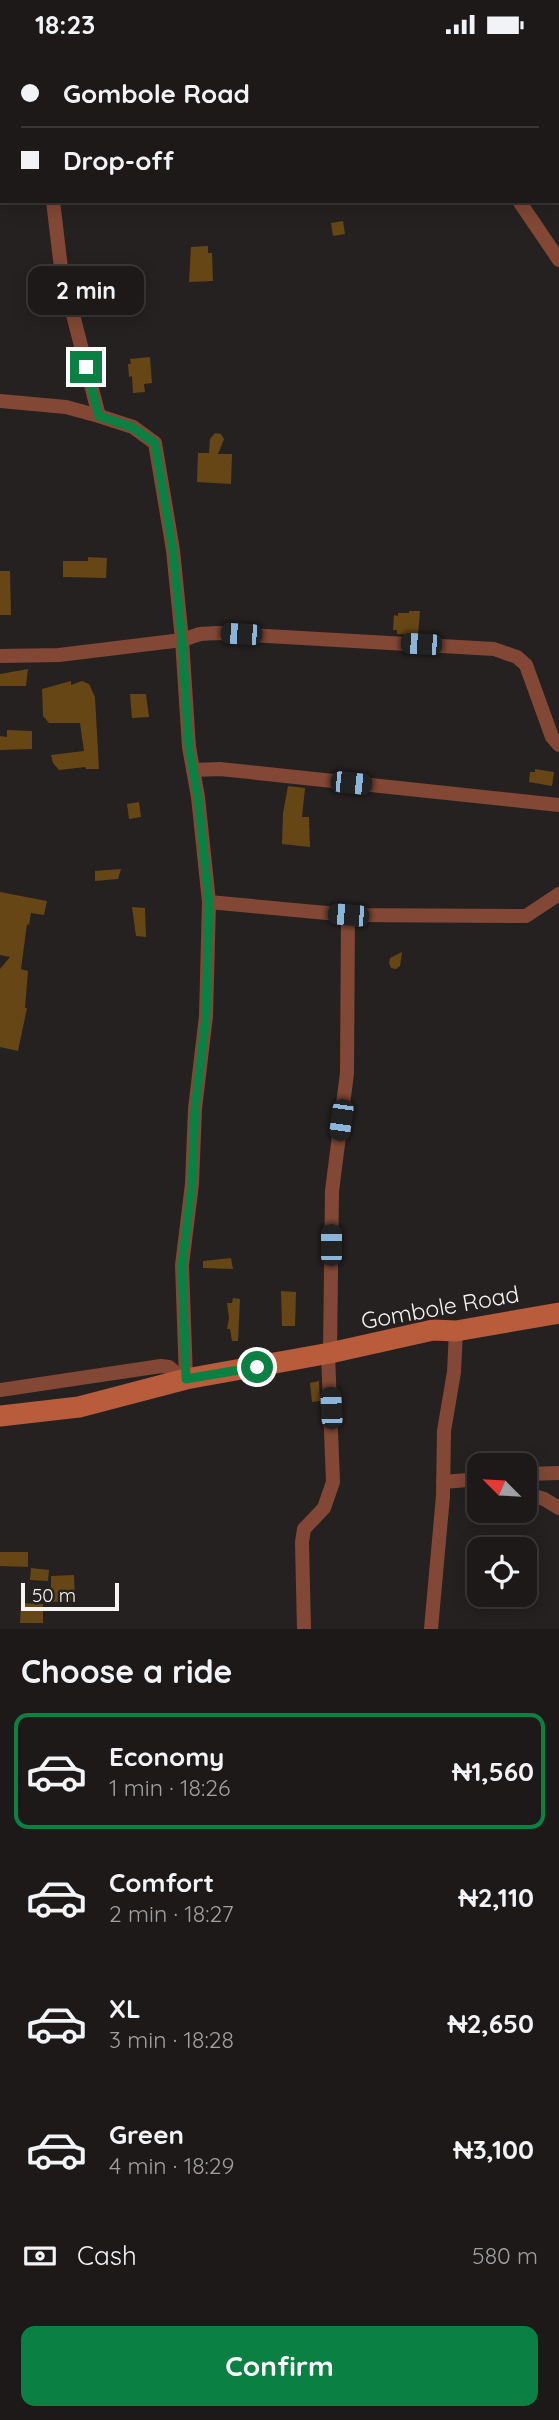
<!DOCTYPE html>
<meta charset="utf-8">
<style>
body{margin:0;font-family:Quicksand,sans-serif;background:#252221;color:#f1f3f6;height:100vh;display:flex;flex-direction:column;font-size:26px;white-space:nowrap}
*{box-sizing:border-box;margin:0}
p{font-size:23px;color:#a0a0a2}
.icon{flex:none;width:38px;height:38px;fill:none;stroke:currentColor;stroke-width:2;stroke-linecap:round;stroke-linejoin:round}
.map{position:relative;height:1580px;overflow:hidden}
.details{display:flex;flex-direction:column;background:#1c1918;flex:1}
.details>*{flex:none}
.guide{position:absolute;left:0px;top:0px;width:560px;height:154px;box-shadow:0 4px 18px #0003,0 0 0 2px #3a3837;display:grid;align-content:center;height:154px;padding:0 21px;background:#1c1918}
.needle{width:46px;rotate:294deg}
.buttons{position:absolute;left:467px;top:1404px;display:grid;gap:14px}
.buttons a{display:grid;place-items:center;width:70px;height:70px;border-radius:14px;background:#1c1918;box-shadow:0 4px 18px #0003,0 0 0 2px #3a3837;font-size:35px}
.scale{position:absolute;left:21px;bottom:18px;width:98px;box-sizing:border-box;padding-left:7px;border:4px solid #f6f4f3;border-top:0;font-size:19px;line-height:24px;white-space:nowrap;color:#f6f4f3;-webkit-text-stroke:5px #252120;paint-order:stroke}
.end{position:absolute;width:32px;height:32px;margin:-16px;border:9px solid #0b8043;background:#fff;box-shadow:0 0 0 4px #fff}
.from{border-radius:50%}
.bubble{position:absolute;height:49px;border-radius:14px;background:#1c1918;box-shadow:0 4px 18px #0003,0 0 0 2px #3a3837;font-size:23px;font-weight:700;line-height:49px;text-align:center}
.car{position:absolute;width:21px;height:42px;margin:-21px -10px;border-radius:9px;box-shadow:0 0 5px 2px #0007;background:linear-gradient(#222 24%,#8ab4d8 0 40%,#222 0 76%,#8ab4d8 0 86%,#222 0)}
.guide b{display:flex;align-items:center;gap:24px;height:66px;font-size:26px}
.guide b+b{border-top:2px solid #3a3837}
.guide i{width:18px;height:18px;background:#f1f3f6}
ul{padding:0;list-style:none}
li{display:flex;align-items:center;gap:21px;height:116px;margin:0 14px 10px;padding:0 7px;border:4px solid transparent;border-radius:14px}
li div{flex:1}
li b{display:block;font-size:26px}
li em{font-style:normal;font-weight:700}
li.selected{border-color:#0b8043}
li>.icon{width:63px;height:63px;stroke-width:1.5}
h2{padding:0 21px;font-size:32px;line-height:84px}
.pay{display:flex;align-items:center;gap:18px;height:77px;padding:0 21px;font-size:26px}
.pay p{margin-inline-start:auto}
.button{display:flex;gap:14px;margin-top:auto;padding:14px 21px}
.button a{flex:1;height:80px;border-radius:14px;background:#0b8043;color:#fff;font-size:28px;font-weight:700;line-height:80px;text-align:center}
.status{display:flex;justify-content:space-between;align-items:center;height:49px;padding:0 35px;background:#1c1918;direction:ltr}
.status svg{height:19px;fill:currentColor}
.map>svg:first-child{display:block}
.building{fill:#664614}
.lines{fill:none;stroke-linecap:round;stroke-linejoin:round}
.street{stroke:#824835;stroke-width:14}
.secondary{stroke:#b85c3b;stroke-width:21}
.route{stroke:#0b8043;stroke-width:9}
.labels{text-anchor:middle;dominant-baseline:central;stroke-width:5;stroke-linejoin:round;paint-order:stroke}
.street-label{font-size:23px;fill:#f6f4f3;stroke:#252120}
</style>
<div class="status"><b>18:23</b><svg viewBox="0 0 49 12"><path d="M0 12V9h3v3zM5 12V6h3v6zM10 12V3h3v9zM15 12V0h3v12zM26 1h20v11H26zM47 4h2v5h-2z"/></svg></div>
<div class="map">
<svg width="559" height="1580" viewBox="0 0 559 1580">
<rect width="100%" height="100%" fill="#252120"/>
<g class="building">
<path d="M 343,172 L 345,185 L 333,187 L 331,174 Z"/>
<path d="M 208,197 L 208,204 L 212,204 L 213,232 L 189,233 L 191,198 Z"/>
<path d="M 150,308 L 152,334 L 144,335 L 145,343 L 133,344 L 132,327 L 129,328 L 128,315 L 131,315 L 130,310 Z"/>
<path d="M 215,384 L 221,385 L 224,390 L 218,405 L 232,405 L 231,435 L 197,433 L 198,404 L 209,404 L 210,390 Z"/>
<path d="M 88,508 L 107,509 L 106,529 L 63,528 L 63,512 L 88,512 Z"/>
<path d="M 0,522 L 10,522 L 11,566 L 0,566 Z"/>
<path d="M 409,562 L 420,562 L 418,586 L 397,585 L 397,581 L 393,581 L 394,566 L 398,567 L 398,564 L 409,564 Z"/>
<path d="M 28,620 L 26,637 L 0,637 L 0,625 Z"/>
<path d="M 71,632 L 71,636 L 82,632 L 89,635 L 95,648 L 99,720 L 86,720 L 85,718 L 59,721 L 53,714 L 51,706 L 84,702 L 80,674 L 49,674 L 43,667 L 42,640 Z"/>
<path d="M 130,645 L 146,645 L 149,668 L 132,669 Z"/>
<path d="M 7,681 L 32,682 L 32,700 L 0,701 L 0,687 L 7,688 Z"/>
<path d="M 535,720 L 554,723 L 552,737 L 529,733 L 530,723 L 535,723 Z"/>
<path d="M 288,737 L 305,739 L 302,768 L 309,768 L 310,798 L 282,795 L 283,764 Z"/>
<path d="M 139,753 L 141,768 L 129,770 L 127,755 Z"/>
<path d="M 121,820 L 118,830 L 95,832 L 95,822 Z"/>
<path d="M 0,843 L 47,852 L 44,866 L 31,864 L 29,876 L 27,875 L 21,920 L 28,922 L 25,959 L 27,959 L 18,1002 L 0,998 L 0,920 L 10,908 L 0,906 Z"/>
<path d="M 132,858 L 145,859 L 146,888 L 136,887 Z"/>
<path d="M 402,903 L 400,917 L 396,920 L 391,919 L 389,914 L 390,909 Z"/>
<path d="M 231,1209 L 233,1220 L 203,1219 L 203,1212 Z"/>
<path d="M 281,1242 L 296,1243 L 295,1277 L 282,1277 Z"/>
<path d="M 233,1249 L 240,1250 L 238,1292 L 232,1292 L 230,1280 L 227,1280 L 229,1269 L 227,1254 L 232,1254 Z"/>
<path d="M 319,1332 L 320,1352 L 312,1353 L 310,1334 Z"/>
<path d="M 0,1503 L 28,1503 L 28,1518 L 0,1517 Z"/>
<path d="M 31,1519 L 49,1521 L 48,1532 L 30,1531 Z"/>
<path d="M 74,1526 L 75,1552 L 51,1553 L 51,1527 Z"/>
<path d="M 21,1554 L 43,1555 L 43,1574 L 20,1574 Z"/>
</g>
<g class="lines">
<g class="street">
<path d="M 36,0 L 36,2"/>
<path d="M 444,0 L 444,2"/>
<path d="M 0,113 L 2,113"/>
<path d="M 53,152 L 61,219 L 99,367"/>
<path d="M 519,152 L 559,211"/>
<path d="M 0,352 L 66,358 L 99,367 L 133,378 L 155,394 L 173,501 L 182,591 L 189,698 L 198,748 L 209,853 L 206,967 L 195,1060 L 192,1135 L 182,1216 L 186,1330"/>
<path d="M 0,607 L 59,606 L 182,591 L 200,585 L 216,584 L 494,600 L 517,608 L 526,616 L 552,688 L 559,696"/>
<path d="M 193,721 L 220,720 L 559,756"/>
<path d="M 209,853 L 348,866 L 526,867 L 559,845"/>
<path d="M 330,1304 L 332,1142 L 347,1024 L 348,866"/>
<path d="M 0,1341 L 161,1317 L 169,1318 L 184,1331"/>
<path d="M 525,1425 L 559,1424"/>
<path d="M 443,1433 L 480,1430"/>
<path d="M 525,1444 L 544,1450 L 559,1459"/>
<path d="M 304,1580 L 302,1493 L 304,1480 L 324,1459 L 333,1433 L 328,1305"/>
<path d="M 431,1580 L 443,1447 L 444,1382 L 454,1323 L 456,1282"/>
</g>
<path class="secondary" d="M 0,1367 L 79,1358 L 186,1330 L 330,1304 L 433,1281 L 456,1282 L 559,1264"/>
</g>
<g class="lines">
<path class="route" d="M 86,318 L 99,367 L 132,378 L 155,394 L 173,501 L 182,591 L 189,698 L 198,748 L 209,853 L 206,967 L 195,1060 L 192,1135 L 182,1216 L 186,1330 L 257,1318"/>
</g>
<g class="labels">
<g class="street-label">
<text transform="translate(440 1258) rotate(-10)">Gombole Road</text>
</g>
</g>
</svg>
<div class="buttons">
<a><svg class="needle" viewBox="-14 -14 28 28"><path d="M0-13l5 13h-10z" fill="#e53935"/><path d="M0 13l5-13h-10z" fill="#a0a0a2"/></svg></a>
<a><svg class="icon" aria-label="locate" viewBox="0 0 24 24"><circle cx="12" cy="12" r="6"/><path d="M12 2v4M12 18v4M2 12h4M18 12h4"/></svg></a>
</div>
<div class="scale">50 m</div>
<i class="end from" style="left:257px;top:1318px"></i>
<i class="end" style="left:86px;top:318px"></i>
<div class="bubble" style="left:28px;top:217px;width:116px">2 min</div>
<i class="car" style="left:241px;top:585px;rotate:273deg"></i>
<i class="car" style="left:421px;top:595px;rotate:273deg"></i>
<i class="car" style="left:351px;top:734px;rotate:96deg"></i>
<i class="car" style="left:348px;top:866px;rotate:275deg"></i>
<i class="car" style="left:341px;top:1071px;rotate:188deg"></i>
<i class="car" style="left:331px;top:1196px;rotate:0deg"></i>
<i class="car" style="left:331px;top:1359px;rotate:357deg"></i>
<div class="guide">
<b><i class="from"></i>Gombole Road</b>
<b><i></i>Drop-off</b>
</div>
</div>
<section class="details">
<h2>Choose a ride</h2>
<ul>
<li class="selected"><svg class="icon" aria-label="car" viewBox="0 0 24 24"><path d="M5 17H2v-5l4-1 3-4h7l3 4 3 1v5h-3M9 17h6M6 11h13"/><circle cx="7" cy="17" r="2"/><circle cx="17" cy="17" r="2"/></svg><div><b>Economy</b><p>1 min · 18:26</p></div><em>₦1,560</em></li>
<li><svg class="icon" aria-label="car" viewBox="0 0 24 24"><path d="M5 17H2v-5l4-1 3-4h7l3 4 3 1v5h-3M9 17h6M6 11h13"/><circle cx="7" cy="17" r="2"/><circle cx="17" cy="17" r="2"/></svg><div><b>Comfort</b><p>2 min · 18:27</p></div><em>₦2,110</em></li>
<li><svg class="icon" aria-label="car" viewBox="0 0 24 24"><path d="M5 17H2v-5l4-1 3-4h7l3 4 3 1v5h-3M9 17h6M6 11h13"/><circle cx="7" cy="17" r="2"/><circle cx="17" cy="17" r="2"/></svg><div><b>XL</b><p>3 min · 18:28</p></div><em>₦2,650</em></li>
<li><svg class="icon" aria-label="car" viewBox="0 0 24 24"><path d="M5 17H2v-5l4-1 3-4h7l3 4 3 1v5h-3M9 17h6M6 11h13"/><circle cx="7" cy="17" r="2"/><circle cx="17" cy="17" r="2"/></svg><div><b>Green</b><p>4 min · 18:29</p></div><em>₦3,100</em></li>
</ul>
<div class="pay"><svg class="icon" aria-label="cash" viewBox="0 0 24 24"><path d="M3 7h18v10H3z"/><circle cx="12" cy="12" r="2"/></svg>Cash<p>580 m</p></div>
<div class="button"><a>Confirm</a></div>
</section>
